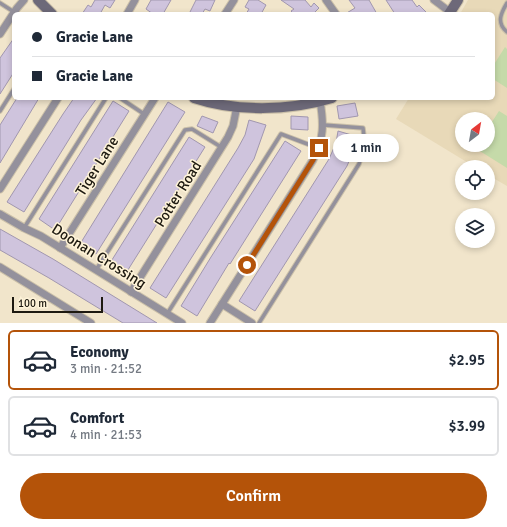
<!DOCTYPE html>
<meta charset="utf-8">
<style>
body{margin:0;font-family:Signika,sans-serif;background:#f6f6f7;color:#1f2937;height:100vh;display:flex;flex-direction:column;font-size:15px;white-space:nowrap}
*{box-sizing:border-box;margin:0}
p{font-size:13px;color:#747a83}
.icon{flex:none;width:22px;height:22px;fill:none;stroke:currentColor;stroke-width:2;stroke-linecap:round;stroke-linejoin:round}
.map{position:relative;height:323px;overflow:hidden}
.panel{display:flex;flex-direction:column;background:#fff;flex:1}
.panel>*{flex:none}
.top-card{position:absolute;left:12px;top:12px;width:483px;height:88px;border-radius:6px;box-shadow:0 2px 6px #0003;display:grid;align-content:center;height:88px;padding:0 20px;background:#fff}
.needle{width:26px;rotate:31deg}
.buttons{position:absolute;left:455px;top:112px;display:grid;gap:8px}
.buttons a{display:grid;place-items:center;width:40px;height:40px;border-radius:50%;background:#fff;box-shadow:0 2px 6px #0003;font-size:20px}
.scale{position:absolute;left:12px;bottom:10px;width:91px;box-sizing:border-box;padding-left:4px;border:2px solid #1d1910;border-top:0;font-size:11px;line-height:14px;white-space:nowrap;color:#1d1910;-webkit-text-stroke:3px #fef3d8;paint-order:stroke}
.end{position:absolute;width:18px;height:18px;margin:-9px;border:5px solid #b45309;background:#fff;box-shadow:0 0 0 2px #fff}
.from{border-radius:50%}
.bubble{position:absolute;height:28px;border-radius:14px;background:#fff;box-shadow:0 2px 6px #0003;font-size:13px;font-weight:600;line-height:28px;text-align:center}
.top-card b{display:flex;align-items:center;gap:14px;height:38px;font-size:15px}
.top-card b+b{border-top:1px solid #e0e1e3}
.top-card i{width:10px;height:10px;background:#1f2937}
ul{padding:7px 0 0;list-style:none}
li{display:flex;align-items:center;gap:12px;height:60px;margin:0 8px 6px;padding:0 12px;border:2px solid #e0e1e3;border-radius:6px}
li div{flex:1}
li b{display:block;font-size:15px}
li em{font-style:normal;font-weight:600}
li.active{border-color:#b45309}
li>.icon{width:36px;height:36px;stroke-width:1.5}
.cta{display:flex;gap:8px;margin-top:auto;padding:8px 20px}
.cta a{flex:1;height:46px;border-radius:24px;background:#b45309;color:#fff;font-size:16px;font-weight:600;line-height:46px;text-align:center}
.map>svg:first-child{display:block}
.built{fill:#e8d9b8;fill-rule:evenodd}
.green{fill:#c5daa9}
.building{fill:#cfc4dd;stroke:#a197af}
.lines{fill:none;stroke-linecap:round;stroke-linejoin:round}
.lane-casing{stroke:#cbc0a9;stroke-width:5.5}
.street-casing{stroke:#cbc0a9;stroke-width:9}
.secondary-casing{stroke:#cbc0a9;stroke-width:12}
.lane{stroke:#94919c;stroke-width:3.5}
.street{stroke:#94919c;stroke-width:7}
.secondary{stroke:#6d6979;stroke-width:10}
.route{stroke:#b45309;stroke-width:5}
.labels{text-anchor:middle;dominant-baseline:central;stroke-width:3;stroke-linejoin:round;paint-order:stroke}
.street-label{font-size:15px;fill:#1d1910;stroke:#fef3d8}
</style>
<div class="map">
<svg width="507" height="323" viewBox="0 0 507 323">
<rect width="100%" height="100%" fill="#f1e5cb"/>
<path class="built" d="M 468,0 L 507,0 L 507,186 L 488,175 L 488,167 L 475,167 L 396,119 L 409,98 L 493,98 L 493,14 L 460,14 ZM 462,119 L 488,119 L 488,145 L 462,145 Z"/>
<g class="green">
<path d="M 505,47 L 507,49 L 507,88 L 493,79 L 493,66 Z"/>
<path d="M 499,111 L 507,116 L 507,168 L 475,148 L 477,145 L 488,145 L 488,128 Z"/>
</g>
<g class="building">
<path d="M 95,0 L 115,0 L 110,8 L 105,5 L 100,14 L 82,14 L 88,5 L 91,7 Z"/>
<path d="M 151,0 L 171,0 L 163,14 L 153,14 L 146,9 Z"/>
<path d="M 196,0 L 215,0 L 210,11 L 205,9 L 202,14 L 189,14 Z"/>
<path d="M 249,0 L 258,0 L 266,5 L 261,14 L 246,14 L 249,9 L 245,7 Z"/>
<path d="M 281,0 L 305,0 L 311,7 L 314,3 L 319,8 L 313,14 L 294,14 L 291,11 L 294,9 Z"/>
<path d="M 349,0 L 369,0 L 377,14 L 345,14 L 355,8 Z"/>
<path d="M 386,0 L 412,0 L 417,7 L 419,5 L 428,14 L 395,14 Z"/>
<path d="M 14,38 L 14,72 L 0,94 L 0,58 Z"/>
<path d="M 17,98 L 39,98 L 0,163 L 0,125 Z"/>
<path d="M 74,98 L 97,98 L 81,120 L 24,212 L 7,202 L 63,114 Z"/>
<path d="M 113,101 L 129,111 L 55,230 L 39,219 Z"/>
<path d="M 168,102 L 185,112 L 96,254 L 80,244 Z"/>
<path d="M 355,103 L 358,116 L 339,119 L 337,106 Z"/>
<path d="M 202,116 L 218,122 L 213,133 L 197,126 Z"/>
<path d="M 291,116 L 308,117 L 308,130 L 291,129 Z"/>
<path d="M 249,120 L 266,125 L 254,159 L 166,298 L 150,288 L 238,148 L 245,135 Z"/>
<path d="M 338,131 L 355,136 L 350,153 L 352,154 L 347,166 L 255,311 L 239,301 L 329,159 L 336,143 Z"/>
<path d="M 189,137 L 205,147 L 126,273 L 110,263 Z"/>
<path d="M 285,141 L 301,151 L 230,264 L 229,263 L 197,316 L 181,306 L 211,257 Z"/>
<path d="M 0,229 L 53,259 L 157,323 L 123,323 L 49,278 L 0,250 Z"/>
</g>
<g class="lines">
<defs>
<g id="lane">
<path d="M 0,3 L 14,12"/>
<path d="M 507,3 C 501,13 496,23 507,32"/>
<path d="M 120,98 L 144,114"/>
<path d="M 0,111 L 14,89"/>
<path d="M 24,228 L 106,98"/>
<path d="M 96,270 L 185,130 L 192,129 L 221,147"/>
<path d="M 167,314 L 281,134 L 318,148"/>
<path d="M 259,323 L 359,164 L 365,146 L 363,128 L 324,125"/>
</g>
<g id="street">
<path d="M 326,0 L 336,14"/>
<path d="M 434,0 L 450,12"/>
<path d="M 127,14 L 135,0"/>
<path d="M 225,14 L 234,0"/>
<path d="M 0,34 L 17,8 L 24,0"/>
<path d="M 0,189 L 58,98"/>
<path d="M 0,214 L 24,228 L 41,236 L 182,323"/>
<path d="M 60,248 L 155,98"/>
<path d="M 0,267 L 91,323"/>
<path d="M 131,292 L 228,137 L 233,126 L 237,106"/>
<path d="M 222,304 L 252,323"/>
<path d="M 210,323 L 313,160 C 324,139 324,124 320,101"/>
</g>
<g id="secondary">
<path d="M 38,0 L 52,14"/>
<path d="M 449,14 L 458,0"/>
<path d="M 194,98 C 236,112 289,111 332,98"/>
</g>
</defs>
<use href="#lane" class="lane-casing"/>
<use href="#street" class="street-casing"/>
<use href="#secondary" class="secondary-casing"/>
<use href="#lane" class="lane"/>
<use href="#street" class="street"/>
<use href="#secondary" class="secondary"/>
</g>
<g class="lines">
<path class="route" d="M 247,265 L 313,160 L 319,148"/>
</g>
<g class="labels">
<g class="street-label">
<text transform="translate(97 166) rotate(-58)">Tiger Lane</text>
<text transform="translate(178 194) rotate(-58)">Potter Road</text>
<text transform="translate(99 256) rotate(32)">Doonan Crossing</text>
</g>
</g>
</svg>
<div class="buttons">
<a><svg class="needle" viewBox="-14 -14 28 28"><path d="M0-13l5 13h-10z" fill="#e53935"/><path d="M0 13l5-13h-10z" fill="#747a83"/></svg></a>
<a><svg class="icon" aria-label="locate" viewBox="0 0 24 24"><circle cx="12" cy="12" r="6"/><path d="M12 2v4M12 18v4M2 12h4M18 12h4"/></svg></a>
<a><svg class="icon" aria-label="layers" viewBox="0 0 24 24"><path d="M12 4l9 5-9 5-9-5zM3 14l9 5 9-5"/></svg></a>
</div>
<div class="scale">100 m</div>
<i class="end from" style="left:247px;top:265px"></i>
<i class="end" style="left:319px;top:148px"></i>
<div class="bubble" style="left:333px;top:134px;width:66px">1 min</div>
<div class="top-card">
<b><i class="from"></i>Gracie Lane</b>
<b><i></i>Gracie Lane</b>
</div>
</div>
<section class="panel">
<ul>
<li class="active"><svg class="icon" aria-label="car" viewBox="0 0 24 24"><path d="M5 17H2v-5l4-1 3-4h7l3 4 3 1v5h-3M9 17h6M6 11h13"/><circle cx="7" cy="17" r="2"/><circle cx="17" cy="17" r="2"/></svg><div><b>Economy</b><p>3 min · 21:52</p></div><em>$2.95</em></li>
<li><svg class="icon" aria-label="car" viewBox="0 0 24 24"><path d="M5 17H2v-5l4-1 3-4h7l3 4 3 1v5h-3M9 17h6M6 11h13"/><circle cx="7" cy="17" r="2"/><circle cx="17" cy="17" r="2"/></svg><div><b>Comfort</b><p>4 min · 21:53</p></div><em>$3.99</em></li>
</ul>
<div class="cta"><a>Confirm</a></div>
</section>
